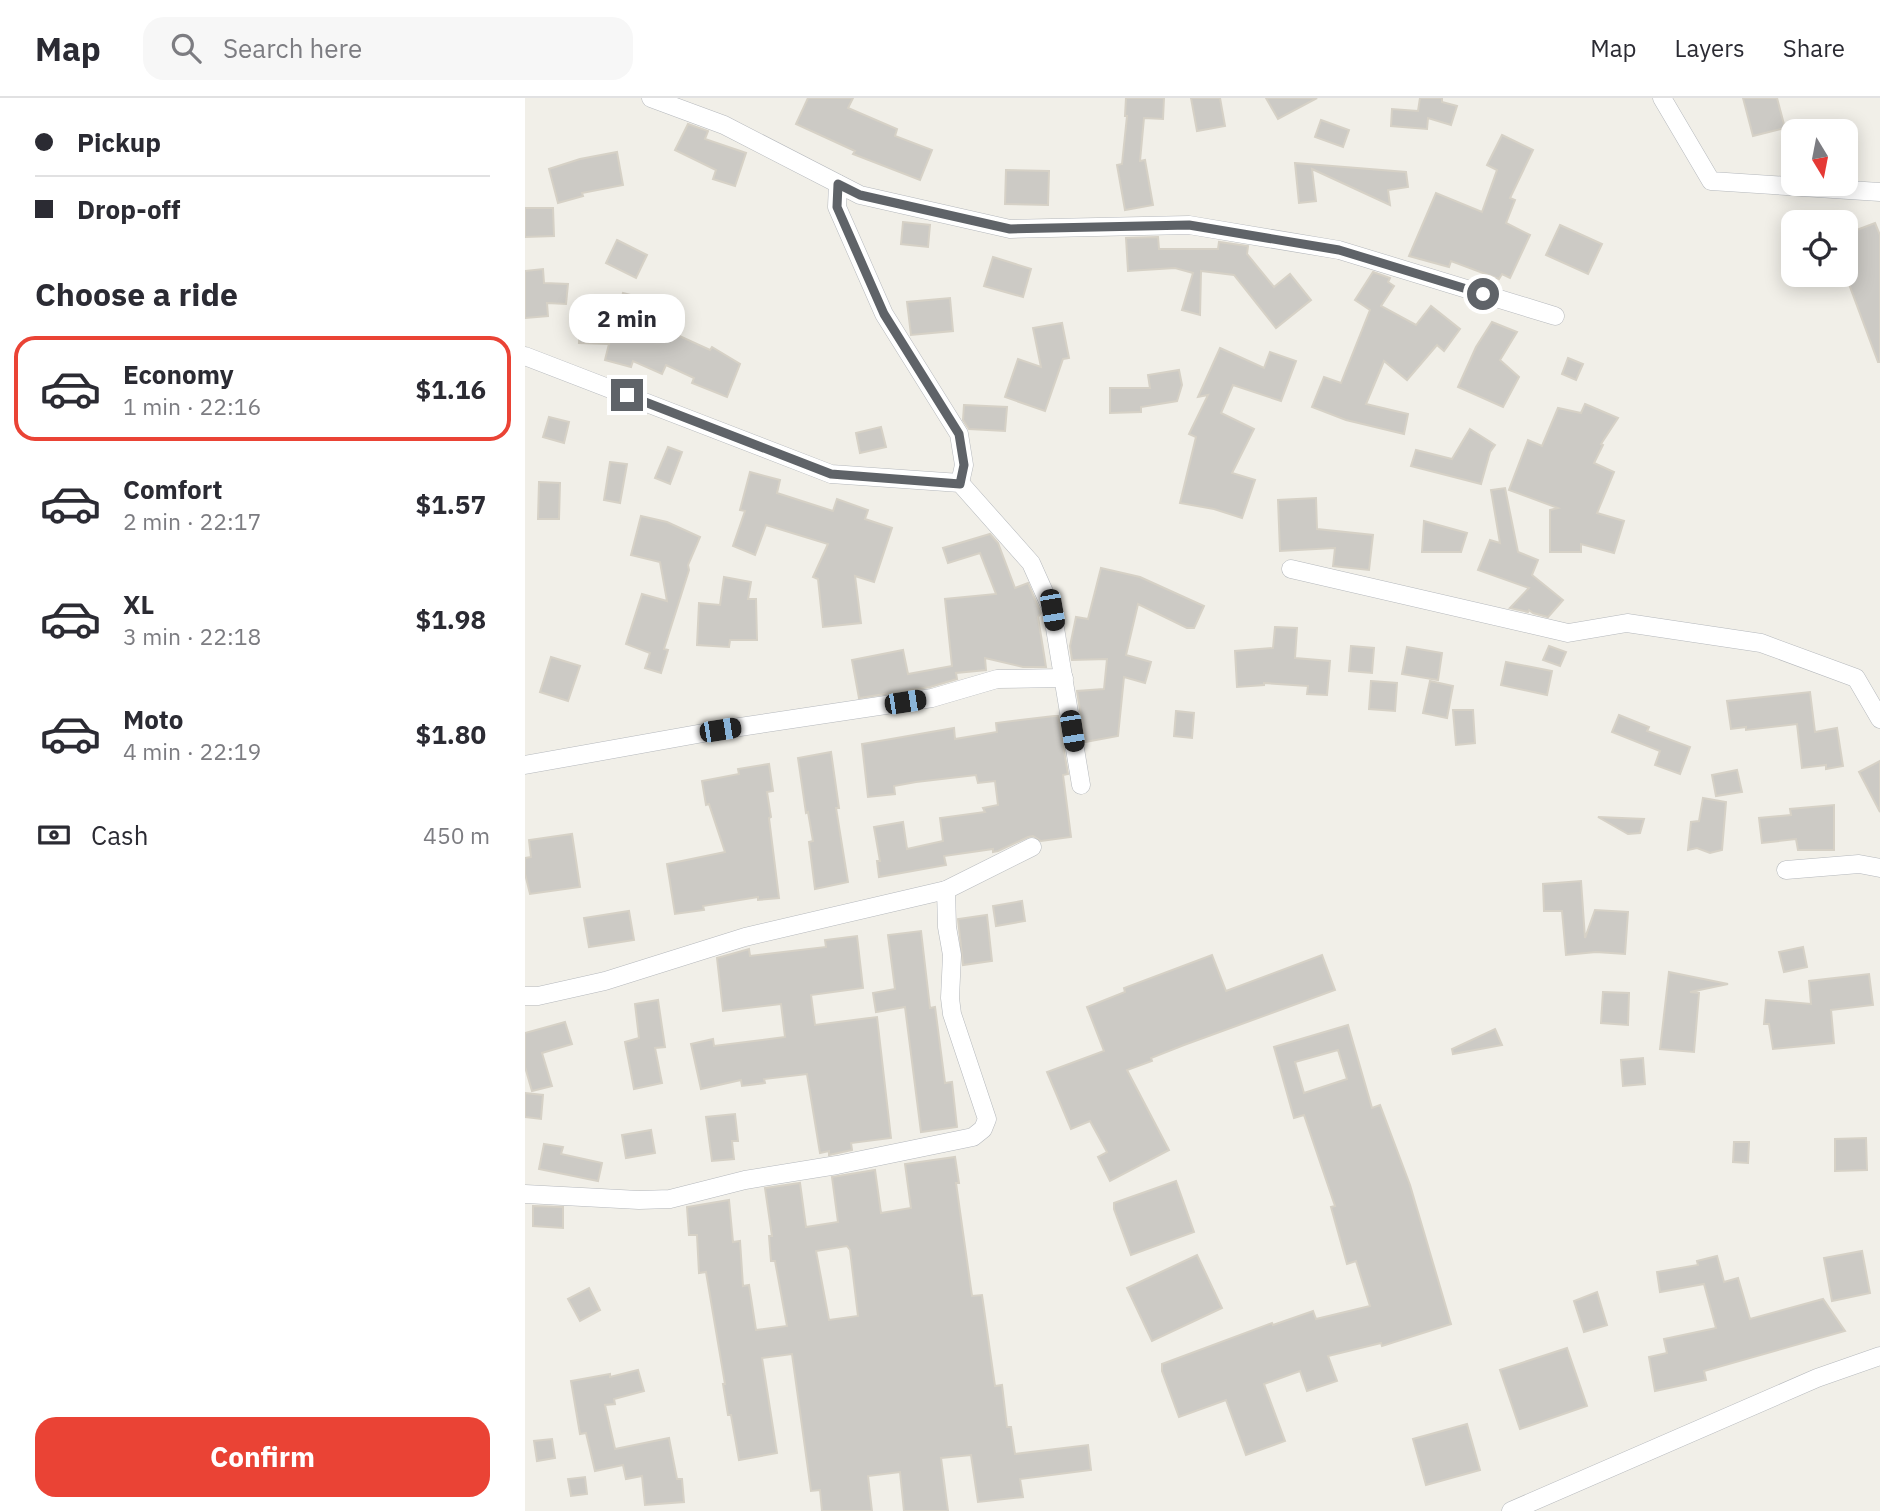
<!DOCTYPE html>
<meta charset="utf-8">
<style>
body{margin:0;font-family:"IBM Plex Sans",sans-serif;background:#f7f7f7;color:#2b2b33;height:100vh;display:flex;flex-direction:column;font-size:26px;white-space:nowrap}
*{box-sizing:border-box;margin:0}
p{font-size:23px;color:#7c7c81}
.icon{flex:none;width:38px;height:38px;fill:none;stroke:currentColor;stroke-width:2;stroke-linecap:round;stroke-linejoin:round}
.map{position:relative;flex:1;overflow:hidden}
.drawer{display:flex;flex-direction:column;background:#fff;width:525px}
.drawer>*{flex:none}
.guide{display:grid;align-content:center;height:154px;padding:0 35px;background:#fff}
.needle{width:46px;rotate:170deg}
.controls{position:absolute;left:1256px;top:21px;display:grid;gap:14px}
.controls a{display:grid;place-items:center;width:77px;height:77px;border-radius:14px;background:#fff;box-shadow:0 4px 18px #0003;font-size:35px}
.end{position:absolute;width:32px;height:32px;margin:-16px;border:9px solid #5f6368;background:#fff;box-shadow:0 0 0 4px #fff}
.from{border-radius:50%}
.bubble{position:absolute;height:49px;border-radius:21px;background:#fff;box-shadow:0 4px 18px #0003;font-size:23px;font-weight:800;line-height:49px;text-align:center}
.car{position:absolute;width:21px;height:42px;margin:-21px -10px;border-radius:9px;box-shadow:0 0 5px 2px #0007;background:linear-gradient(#222 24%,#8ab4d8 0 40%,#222 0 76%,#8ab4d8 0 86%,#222 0)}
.guide b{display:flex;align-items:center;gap:24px;height:66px;font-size:26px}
.guide b+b{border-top:2px solid #e1e1e2}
.guide i{width:18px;height:18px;background:#2b2b33}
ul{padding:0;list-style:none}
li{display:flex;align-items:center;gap:21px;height:105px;margin:0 14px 10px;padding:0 21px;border:4px solid transparent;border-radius:21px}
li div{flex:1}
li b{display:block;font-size:26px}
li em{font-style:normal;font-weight:800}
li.on{border-color:#ea4335}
li>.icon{width:63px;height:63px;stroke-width:1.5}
h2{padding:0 35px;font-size:32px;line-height:84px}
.pay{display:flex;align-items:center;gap:18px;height:77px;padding:0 35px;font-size:26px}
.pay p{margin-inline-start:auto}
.cta{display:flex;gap:14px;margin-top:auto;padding:14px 35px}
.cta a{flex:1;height:80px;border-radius:21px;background:#ea4335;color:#fff;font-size:28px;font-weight:800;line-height:80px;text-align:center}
header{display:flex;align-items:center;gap:42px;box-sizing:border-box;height:98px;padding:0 35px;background:#fff;border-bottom:2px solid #e1e1e2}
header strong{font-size:33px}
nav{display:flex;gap:38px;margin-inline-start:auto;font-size:24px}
.search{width:490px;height:63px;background:#f7f7f7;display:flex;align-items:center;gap:18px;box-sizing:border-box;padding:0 24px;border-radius:21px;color:#7c7c81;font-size:26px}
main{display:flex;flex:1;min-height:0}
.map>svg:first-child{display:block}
.building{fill:#cccac5;stroke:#d6d1c6;stroke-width:2;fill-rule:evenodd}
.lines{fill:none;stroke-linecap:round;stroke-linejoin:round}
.minor-casing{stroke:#b5b8bc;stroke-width:19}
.minor{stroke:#fff;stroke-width:18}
.route{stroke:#5f6368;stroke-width:9}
</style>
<header>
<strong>Map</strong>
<div class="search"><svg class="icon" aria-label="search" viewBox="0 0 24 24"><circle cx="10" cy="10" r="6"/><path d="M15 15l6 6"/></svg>Search here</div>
<nav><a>Map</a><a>Layers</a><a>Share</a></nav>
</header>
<main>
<section class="drawer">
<div class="guide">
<b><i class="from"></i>Pickup</b>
<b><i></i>Drop-off</b>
</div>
<h2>Choose a ride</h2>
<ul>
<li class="on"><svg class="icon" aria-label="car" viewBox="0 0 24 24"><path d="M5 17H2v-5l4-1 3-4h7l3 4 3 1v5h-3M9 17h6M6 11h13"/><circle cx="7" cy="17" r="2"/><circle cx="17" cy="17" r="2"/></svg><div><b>Economy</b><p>1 min · 22:16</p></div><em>$1.16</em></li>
<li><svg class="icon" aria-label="car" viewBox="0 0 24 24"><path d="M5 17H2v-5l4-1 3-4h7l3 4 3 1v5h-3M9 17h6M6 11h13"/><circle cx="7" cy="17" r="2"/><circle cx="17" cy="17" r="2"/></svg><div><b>Comfort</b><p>2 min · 22:17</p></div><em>$1.57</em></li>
<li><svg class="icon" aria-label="car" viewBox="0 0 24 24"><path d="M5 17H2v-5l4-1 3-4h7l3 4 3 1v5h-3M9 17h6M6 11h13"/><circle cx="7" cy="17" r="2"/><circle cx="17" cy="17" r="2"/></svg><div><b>XL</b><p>3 min · 22:18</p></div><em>$1.98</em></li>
<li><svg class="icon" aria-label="car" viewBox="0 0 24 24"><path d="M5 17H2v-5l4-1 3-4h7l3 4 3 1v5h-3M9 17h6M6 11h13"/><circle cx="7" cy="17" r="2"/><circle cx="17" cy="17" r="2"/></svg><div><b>Moto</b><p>4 min · 22:19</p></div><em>$1.80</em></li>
</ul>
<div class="pay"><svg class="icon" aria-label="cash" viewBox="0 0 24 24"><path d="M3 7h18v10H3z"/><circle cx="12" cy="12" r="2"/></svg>Cash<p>450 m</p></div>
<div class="cta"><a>Confirm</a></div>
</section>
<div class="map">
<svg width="1355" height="1413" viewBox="0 0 1355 1413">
<rect width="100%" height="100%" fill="#f1efe8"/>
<g class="building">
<path d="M 283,0 L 328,0 L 323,10 L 372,31 L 370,38 L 407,52 L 395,82 L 328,56 L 330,53 L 271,26 Z"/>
<path d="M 601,0 L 639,0 L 638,21 L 619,20 L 615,63 L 620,62 L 628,107 L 600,112 L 592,67 L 597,66 L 602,18 L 600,18 Z"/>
<path d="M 666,0 L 695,0 L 700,28 L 672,33 Z"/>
<path d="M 741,0 L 792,0 L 753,21 Z"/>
<path d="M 895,0 L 917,0 L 917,4 L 932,8 L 926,27 L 903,20 L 902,31 L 866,28 L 867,11 L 893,13 Z"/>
<path d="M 1218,0 L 1252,0 L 1260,30 L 1228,38 Z"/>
<path d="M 796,22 L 824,32 L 818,49 L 790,39 Z"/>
<path d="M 163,26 L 183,33 L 180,41 L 221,55 L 210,88 L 188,81 L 191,72 L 150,52 Z"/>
<path d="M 977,37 L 1008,52 L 985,100 L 990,102 L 981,125 L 1005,137 L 985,180 L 977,176 L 974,181 L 926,163 L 924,169 L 884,158 L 911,95 L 957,114 L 972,72 L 962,67 Z"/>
<path d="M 92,54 L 98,87 L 57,95 L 58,98 L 33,105 L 24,71 L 55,61 Z"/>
<path d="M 770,65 L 881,74 L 883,89 L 863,92 L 865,107 L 787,71 L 791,103 L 774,105 Z"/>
<path d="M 481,72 L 524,73 L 523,107 L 480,106 Z"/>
<path d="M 0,110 L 28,110 L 29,138 L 0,139 Z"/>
<path d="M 378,124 L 405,127 L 403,149 L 376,146 Z"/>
<path d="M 1350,125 L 1355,137 L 1355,264 L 1353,264 L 1321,178 L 1321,136 Z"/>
<path d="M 1035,127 L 1077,146 L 1063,176 L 1021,157 Z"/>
<path d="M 633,139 L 634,151 L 693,151 L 694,144 L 723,148 L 722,156 L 749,189 L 765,176 L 786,202 L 751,230 L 709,177 L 676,173 L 675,217 L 657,212 L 668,175 L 650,170 L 603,173 L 601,140 Z"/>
<path d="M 92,142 L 122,157 L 111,180 L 81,165 Z"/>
<path d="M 468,159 L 506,171 L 498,199 L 459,188 Z"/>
<path d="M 18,171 L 19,185 L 43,186 L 41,206 L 22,205 L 23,218 L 0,220 L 0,173 Z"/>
<path d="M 848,174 L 865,180 L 863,184 L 869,188 L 856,208 L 891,227 L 906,208 L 935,231 L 919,253 L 912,247 L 882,282 L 859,263 L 841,306 L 883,316 L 879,336 L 821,322 L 787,309 L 799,279 L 816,285 L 845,212 L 830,202 Z"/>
<path d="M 98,195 L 132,204 L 126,225 L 185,252 L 187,249 L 215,266 L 202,299 L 167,285 L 169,280 L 141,267 L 137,276 L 108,263 L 106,269 L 80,262 L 84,246 L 54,245 L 55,221 L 91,221 Z"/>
<path d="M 425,200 L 428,233 L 386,237 L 382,204 Z"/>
<path d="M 967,224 L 992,234 L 975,262 L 994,279 L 978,309 L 933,289 L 951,249 Z"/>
<path d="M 537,225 L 544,260 L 538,261 L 520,313 L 480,299 L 493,261 L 516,269 L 508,230 Z"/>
<path d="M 695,250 L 739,270 L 745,254 L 771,263 L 756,303 L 708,287 L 696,315 L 729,331 L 707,375 L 730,382 L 717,420 L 689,411 L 655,405 L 671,339 L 664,336 L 683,297 L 673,299 Z"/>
<path d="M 1043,260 L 1058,266 L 1051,282 L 1037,276 Z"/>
<path d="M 654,272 L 657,287 L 652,303 L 616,309 L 616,314 L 585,315 L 585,290 L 625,290 L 623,277 Z"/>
<path d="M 1060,306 L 1093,320 L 1076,346 L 1078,347 L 1069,365 L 1089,374 L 1072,415 L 1099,423 L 1089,455 L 1056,446 L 1056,454 L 1025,454 L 1025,412 L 1033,410 L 984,392 L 1003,342 L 1017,348 L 1033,310 L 1056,315 Z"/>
<path d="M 439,307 L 482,309 L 480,333 L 444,331 L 438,322 Z"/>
<path d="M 24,319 L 44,324 L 39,345 L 18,339 Z"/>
<path d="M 356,329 L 361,349 L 335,355 L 331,335 Z"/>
<path d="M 945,331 L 970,347 L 965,354 L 956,386 L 886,368 L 891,352 L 927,361 Z"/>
<path d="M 143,349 L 157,354 L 145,386 L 130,380 Z"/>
<path d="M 85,364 L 102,366 L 95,405 L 79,402 Z"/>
<path d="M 225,374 L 255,382 L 252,395 L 308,413 L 312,401 L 343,412 L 340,421 L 367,430 L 349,484 L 330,478 L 336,525 L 298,529 L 293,481 L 288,479 L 303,446 L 241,427 L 230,457 L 208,448 L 220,413 L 215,412 Z"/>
<path d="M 14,384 L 35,385 L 34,421 L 13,421 Z"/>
<path d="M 980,390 L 993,454 L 1013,462 L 1007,477 L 1038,502 L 1023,519 L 1008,515 L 1004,512 L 1003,514 L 985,510 L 1004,490 L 953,472 L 965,442 L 975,445 L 966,392 Z"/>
<path d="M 791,400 L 792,431 L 848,437 L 844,472 L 808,468 L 810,450 L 755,453 L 753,402 Z"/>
<path d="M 116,418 L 142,424 L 175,439 L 163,467 L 164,472 L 139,551 L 143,552 L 136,575 L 120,570 L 125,555 L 101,546 L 117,496 L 142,503 L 135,464 L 106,457 Z"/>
<path d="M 899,423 L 942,435 L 936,454 L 897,454 Z"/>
<path d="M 465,436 L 473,445 L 490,490 L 503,485 L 516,515 L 513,519 L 521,569 L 498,569 L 460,560 L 461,572 L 431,575 L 432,581 L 405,589 L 334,600 L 327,562 L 378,552 L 383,576 L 427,568 L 420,501 L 471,496 L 455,455 L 423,465 L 418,450 Z"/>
<path d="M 576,470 L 615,479 L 679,508 L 669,530 L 662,530 L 613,506 L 601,557 L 626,564 L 620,585 L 599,579 L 593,638 L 560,644 L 552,593 L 579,591 L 582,561 L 547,562 L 545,548 L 551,519 L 563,521 Z"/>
<path d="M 199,479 L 226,484 L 223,501 L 231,501 L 232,542 L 205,542 L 204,549 L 172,547 L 174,505 L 195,507 Z"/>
<path d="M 750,529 L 772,530 L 770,560 L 805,563 L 802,597 L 782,596 L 783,588 L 739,585 L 739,587 L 712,589 L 710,553 L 748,550 Z"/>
<path d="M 826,548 L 849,550 L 847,575 L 824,573 Z"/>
<path d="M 1024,548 L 1041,554 L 1035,568 L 1018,562 Z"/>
<path d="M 882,549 L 917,555 L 913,582 L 877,576 Z"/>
<path d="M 26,559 L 55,568 L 43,603 L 15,594 Z"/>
<path d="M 981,564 L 1027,573 L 1022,597 L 976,587 Z"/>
<path d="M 846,583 L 872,585 L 870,613 L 844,611 Z"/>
<path d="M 905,583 L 928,588 L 922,620 L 898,615 Z"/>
<path d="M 1285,594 L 1290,634 L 1312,630 L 1318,668 L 1301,671 L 1301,667 L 1277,670 L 1272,626 L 1221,632 L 1221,629 L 1206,631 L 1202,603 Z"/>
<path d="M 928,612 L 948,612 L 950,645 L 931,647 Z"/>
<path d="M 651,613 L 669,615 L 667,640 L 649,638 Z"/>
<path d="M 1094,617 L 1124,629 L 1122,633 L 1165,649 L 1155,676 L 1130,667 L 1135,653 L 1087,634 Z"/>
<path d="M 529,618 L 533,618 L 543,676 L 538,677 L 546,739 L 516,743 L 508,738 L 503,739 L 473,753 L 468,754 L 468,751 L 419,758 L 421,767 L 354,779 L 352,763 L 355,763 L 349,729 L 378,724 L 382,751 L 418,743 L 415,720 L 460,714 L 458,710 L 473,707 L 470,683 L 453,685 L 451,677 L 391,684 L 369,688 L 370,696 L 343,699 L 337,646 L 429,630 L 430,641 L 472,634 L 471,625 Z"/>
<path d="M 306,654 L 314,710 L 311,710 L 323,784 L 290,791 L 284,744 L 288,743 L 283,714 L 281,715 L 273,660 Z"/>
<path d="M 1355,663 L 1355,714 L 1334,674 Z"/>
<path d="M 244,666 L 248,693 L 242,694 L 246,719 L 244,720 L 254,800 L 233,802 L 233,799 L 178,808 L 179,812 L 150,816 L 142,766 L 200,754 L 184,706 L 181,707 L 177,683 L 214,676 L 213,671 Z"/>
<path d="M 1212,672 L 1217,694 L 1191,698 L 1187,677 Z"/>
<path d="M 1178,700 L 1201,704 L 1197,752 L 1185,755 L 1172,750 L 1163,752 L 1166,724 L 1174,723 Z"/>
<path d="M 1309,707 L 1309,752 L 1273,752 L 1271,741 L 1237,745 L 1234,720 L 1266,717 L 1265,711 Z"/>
<path d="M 1073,719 L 1119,721 L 1115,735 L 1103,736 Z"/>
<path d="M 47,736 L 55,789 L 5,796 L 0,776 L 0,760 L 6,759 L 4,742 Z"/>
<path d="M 1056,783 L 1060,840 L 1070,812 L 1103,814 L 1100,856 L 1071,854 L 1041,857 L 1037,813 L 1019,813 L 1018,786 Z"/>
<path d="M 497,803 L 500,823 L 471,828 L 468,808 Z"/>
<path d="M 104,813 L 109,842 L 64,849 L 59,820 Z"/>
<path d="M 462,817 L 467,863 L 438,867 L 433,821 Z"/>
<path d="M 396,833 L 405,910 L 410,909 L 420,985 L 427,984 L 432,1029 L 396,1034 L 380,909 L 351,914 L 348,895 L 370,891 L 363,837 Z"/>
<path d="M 332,838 L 338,890 L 286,897 L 290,927 L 352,919 L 366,1040 L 326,1045 L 327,1052 L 304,1057 L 304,1053 L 295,1055 L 282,976 L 239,981 L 240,985 L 217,988 L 216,982 L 176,991 L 166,946 L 188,941 L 189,948 L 260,939 L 256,906 L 198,913 L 192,860 L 224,851 L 225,858 L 301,849 L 300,842 Z"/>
<path d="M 1278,849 L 1282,869 L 1259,874 L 1254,854 Z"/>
<path d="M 687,857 L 701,893 L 797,857 L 810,892 L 659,947 L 626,960 L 627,963 L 602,972 L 644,1052 L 585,1083 L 573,1059 L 582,1054 L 565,1023 L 546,1031 L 522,974 L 579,953 L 562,909 L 600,894 L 599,890 Z"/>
<path d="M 1144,874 L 1203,886 L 1165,894 L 1174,895 L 1169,954 L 1135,951 Z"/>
<path d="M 1344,876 L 1348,907 L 1306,912 L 1309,945 L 1248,951 L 1244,926 L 1239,926 L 1241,902 L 1286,906 L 1284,883 Z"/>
<path d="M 1078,894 L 1104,895 L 1103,927 L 1076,925 Z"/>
<path d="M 133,902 L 140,949 L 130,950 L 137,985 L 109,991 L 100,944 L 114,940 L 110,906 Z"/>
<path d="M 40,924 L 47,946 L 17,955 L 27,988 L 7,993 L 0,969 L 0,935 Z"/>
<path d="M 823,927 L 847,1010 L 855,1007 L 885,1087 L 926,1226 L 857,1248 L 856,1245 L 803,1258 L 812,1283 L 782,1293 L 775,1273 L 739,1286 L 760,1343 L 721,1357 L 701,1302 L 654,1319 L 637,1273 L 637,1266 L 747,1225 L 748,1227 L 788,1213 L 791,1221 L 845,1208 L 831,1163 L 822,1166 L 806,1109 L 810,1108 L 779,1017 L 769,1020 L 749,949 ZM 813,952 L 822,981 L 779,995 L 770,964 Z"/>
<path d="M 970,931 L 977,947 L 928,956 L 927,951 Z"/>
<path d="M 1118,960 L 1120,986 L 1098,988 L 1096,962 Z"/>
<path d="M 0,995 L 18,997 L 16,1021 L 0,1019 Z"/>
<path d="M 210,1016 L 213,1043 L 207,1043 L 209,1061 L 187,1063 L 181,1019 Z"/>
<path d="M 126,1032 L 130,1055 L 101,1060 L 97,1037 Z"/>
<path d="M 1341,1040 L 1342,1072 L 1310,1073 L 1310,1041 Z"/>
<path d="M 1209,1044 L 1224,1044 L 1223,1065 L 1208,1064 Z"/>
<path d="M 19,1046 L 38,1049 L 36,1056 L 77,1065 L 73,1083 L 14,1071 Z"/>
<path d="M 430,1059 L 434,1085 L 431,1085 L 447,1198 L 457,1197 L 470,1288 L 477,1287 L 482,1329 L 486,1329 L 490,1356 L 563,1347 L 566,1372 L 495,1381 L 498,1399 L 453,1404 L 446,1357 L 416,1360 L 423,1413 L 379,1413 L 375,1374 L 343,1378 L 347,1413 L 297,1413 L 295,1392 L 286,1393 L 267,1256 L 237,1260 L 252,1355 L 214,1362 L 206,1317 L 203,1317 L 198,1286 L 200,1286 L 181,1174 L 174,1175 L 172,1137 L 164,1137 L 162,1109 L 204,1102 L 208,1144 L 215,1143 L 218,1188 L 224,1187 L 231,1232 L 262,1228 L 250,1163 L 246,1163 L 244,1138 L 247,1138 L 240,1090 L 275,1085 L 281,1129 L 313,1124 L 307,1079 L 350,1072 L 356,1115 L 386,1110 L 380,1066 ZM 322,1148 L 325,1152 L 333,1218 L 304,1222 L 291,1153 Z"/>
<path d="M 651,1083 L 669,1134 L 606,1157 L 589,1111 L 589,1105 Z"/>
<path d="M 8,1108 L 38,1109 L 38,1130 L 8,1128 Z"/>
<path d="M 1337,1153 L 1345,1195 L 1307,1203 L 1299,1160 Z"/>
<path d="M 672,1157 L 697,1210 L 627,1243 L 602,1190 Z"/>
<path d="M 1192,1158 L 1199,1184 L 1213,1180 L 1225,1221 L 1298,1201 L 1320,1233 L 1179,1273 L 1181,1282 L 1130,1293 L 1124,1259 L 1142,1255 L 1139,1241 L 1191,1230 L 1179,1186 L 1135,1194 L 1132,1174 L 1173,1167 L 1172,1163 Z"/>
<path d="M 64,1190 L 75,1212 L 55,1223 L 43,1201 Z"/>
<path d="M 1072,1194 L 1082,1227 L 1059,1234 L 1049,1203 Z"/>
<path d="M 1042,1250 L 1062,1308 L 995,1331 L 975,1272 Z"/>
<path d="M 113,1272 L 119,1293 L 89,1301 L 90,1306 L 80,1307 L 90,1351 L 144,1340 L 152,1381 L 157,1381 L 159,1404 L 120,1407 L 117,1378 L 101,1381 L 98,1367 L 70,1373 L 61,1335 L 55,1336 L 46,1283 L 85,1276 L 85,1279 Z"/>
<path d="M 942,1326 L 955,1372 L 901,1387 L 888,1341 Z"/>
<path d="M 27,1341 L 30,1360 L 12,1363 L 9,1343 Z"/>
<path d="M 60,1379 L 62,1396 L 46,1398 L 43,1381 Z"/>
</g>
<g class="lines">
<defs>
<g id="minor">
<path d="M 126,0 L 199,27 L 335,97 L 485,131 L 664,127 L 814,152 L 1030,218"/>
<path d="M 1137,0 L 1186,83 L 1355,94"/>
<path d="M 313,86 L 312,109 L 359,216 L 434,336 L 439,367 L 435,385"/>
<path d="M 0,258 L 306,376 L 435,385 L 506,465 L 527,512 L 556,687"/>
<path d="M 766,471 L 1043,535 L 1102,525 L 1236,545 L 1331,580 L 1355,621"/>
<path d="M 0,667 L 195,632 L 407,600 L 472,581 L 539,580"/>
<path d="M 1261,772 L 1334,766 L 1355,770"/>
<path d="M 0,898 L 13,898 L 80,883 L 220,839 L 421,792 L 507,749"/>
<path d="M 0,1096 L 114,1102 L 145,1101 L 220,1082 L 312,1067 L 448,1039 L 458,1031 L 462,1021 L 427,916 L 425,900 L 427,857 L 422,829 L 421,792"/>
<path d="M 986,1413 L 1292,1280 L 1355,1258"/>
</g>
</defs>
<use href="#minor" class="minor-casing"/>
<use href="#minor" class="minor"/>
</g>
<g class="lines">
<path class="route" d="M 102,297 L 306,376 L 435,386 L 439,367 L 434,336 L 359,216 L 312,109 L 313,86 L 335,97 L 485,131 L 664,127 L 814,152 L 958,196"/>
</g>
</svg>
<div class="controls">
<a><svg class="needle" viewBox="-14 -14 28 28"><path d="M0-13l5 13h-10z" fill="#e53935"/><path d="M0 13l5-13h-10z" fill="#7c7c81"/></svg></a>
<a><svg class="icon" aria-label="locate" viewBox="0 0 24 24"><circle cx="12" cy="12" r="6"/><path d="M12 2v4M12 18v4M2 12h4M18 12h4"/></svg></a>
</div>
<i class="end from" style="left:958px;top:196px"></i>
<i class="end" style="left:102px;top:297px"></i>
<div class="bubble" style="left:44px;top:196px;width:116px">2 min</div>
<i class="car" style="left:527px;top:512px;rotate:170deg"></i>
<i class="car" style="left:380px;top:604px;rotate:81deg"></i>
<i class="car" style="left:195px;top:632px;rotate:81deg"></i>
<i class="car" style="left:547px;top:633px;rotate:171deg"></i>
</div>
</main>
